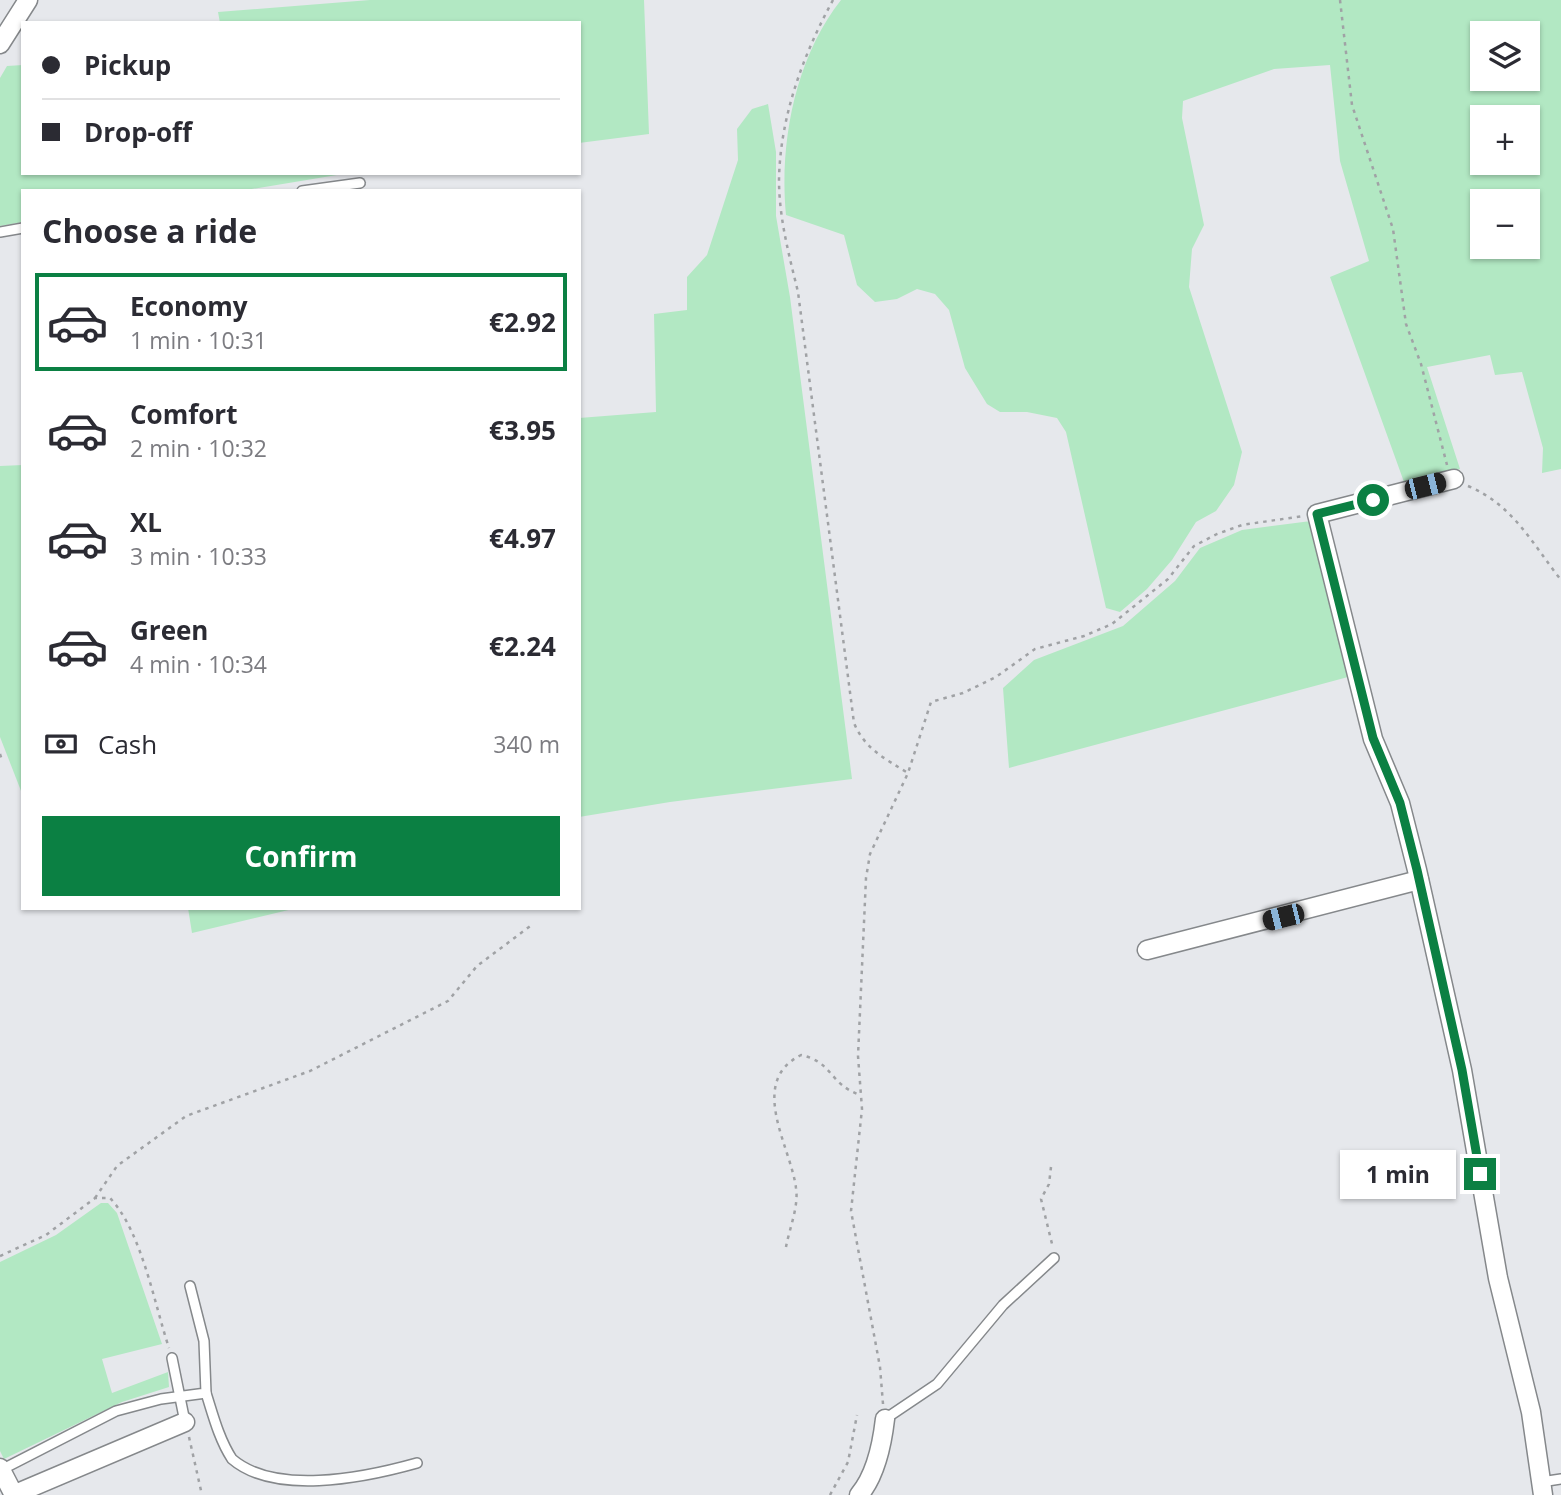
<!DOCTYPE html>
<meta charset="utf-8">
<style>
body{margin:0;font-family:"Open Sans",sans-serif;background:#f7f7f7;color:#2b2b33;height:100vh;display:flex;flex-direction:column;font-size:26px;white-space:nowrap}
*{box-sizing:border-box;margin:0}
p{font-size:23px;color:#7c7c81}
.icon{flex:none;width:38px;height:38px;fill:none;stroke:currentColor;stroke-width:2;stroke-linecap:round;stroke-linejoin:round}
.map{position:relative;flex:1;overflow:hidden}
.panel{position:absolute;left:21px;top:189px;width:560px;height:721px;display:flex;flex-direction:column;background:#fff;border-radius:0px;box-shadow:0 2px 5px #0004}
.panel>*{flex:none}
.banner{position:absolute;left:21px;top:21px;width:560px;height:154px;border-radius:0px;box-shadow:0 2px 5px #0004;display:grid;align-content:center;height:154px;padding:0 21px;background:#fff}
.tools{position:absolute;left:1470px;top:21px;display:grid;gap:14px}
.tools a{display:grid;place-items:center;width:70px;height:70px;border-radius:0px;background:#fff;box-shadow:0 2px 5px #0004;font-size:35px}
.end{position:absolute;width:32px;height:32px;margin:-16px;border:9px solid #0b8043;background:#fff;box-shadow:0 0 0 4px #fff}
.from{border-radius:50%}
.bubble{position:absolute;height:49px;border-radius:0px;background:#fff;box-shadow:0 2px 5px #0004;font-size:23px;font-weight:700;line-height:49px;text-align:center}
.car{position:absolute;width:21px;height:42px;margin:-21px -10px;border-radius:9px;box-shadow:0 0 5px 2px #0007;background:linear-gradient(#222 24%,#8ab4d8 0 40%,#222 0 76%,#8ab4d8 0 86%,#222 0)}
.banner b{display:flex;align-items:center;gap:24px;height:66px;font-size:26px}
.banner b+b{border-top:2px solid #e1e1e2}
.banner i{width:18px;height:18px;background:#2b2b33}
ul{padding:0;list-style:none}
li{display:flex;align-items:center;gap:21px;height:98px;margin:0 14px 10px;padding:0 7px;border:4px solid transparent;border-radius:0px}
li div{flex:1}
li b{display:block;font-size:26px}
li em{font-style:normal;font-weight:700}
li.active{border-color:#0b8043}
li>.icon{width:63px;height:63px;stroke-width:1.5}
h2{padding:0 21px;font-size:32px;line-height:84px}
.pay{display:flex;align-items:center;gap:18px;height:77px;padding:0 21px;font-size:26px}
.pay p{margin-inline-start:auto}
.primary-button{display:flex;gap:14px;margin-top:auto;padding:14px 21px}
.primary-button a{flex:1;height:80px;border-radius:0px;background:#0b8043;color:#fff;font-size:28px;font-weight:700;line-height:80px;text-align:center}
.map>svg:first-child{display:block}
.green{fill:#b2e8c3;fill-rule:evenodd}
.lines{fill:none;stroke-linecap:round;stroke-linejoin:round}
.lane-casing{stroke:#85888b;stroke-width:12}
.street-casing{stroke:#85888b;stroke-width:21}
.path{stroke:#a0a2a5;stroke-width:2.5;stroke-dasharray:3.5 5;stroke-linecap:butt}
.lane{stroke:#fff;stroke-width:9}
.street{stroke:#fff;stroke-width:18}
.route{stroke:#0b8043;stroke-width:9}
</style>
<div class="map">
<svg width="1561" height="1495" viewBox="0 0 1561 1495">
<rect width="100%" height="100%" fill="#e6e8ec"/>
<g class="green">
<path d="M 370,0 L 644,0 L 649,134 L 579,143 L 579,23 L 220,23 L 218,12 Z"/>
<path d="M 841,0 L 1561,0 L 1561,469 L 1542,473 L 1543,448 L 1522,372 L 1495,375 L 1490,355 L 1427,367 L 1460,469 L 1404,482 L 1330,277 L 1369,261 L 1340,161 L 1330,65 L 1274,69 L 1183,101 L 1182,118 L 1204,225 L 1192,249 L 1189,287 L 1242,452 L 1234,485 L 1216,511 L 1196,522 L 1172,560 L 1147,589 L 1120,612 L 1106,608 L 1066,432 L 1057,418 L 1027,412 L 1000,412 L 987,404 L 965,368 L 949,310 L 935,294 L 917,289 L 897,299 L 875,302 L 857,285 L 844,235 L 786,215 C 779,144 795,58 841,0 ZM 1482,33 L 1528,33 L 1528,79 L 1482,79 ZM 1482,117 L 1528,117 L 1528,163 L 1482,163 ZM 1482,201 L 1528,201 L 1528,247 L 1482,247 Z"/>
<path d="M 23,65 L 23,173 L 349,173 L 240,191 L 23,191 L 23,222 L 0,226 L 0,78 L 7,66 Z"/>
<path d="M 768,104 L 776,152 L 776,216 L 790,297 L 852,779 L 670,802 L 579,817 L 579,418 L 656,412 L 654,314 L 687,310 L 687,277 L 707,255 L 738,160 L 737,129 L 752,109 Z"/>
<path d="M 23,465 L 23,796 L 0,737 L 0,466 Z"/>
<path d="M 1311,521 L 1348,677 L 1009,768 L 1003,688 L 1034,660 L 1123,626 L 1175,581 L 1200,548 L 1242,530 Z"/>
<path d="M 188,908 L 297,908 L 192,933 Z"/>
<path d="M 101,1203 L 108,1203 L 117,1213 L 162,1344 L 102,1359 L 112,1393 L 168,1372 L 169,1387 L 122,1402 L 4,1459 L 0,1451 L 0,1262 L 56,1235 Z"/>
</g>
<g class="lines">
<defs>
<g id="lane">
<path d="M 302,191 L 360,183"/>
<path d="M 0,232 L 23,228"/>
<path d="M 172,1358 L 185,1422"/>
<path d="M 206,1393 C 213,1415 219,1439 232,1459 C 274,1495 360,1479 417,1463"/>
<path d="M 885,1419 L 937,1384 L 1003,1305 L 1054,1258"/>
<path d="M 1,1470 L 116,1411 L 161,1399 L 206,1393 L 204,1341 L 190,1286"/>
<path d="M 1541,1482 L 1561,1479"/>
</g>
<g id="street">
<path d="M 0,44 L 28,0"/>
<path d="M 1454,479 L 1317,514 L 1373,739 L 1400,803 L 1417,870 L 1462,1070 L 1498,1278 L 1531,1412 L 1543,1495"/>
<path d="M 1147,950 L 1419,880"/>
<path d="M 0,1468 L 14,1495"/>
<path d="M 13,1495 L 185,1422"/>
<path d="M 859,1495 C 876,1475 882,1445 885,1419"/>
</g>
</defs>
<use href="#lane" class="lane-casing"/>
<use href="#street" class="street-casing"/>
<g class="path">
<path d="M 833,0 C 803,55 780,117 779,180 C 779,218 789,255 798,292 L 854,723 C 865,749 884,758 908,773"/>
<path d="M 1340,0 L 1352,105 L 1393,229 L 1406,324 L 1421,364 L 1447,465"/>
<path d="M 1468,486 C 1513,505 1532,543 1561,580"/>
<path d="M 0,754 L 2,760"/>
<path d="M 1051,1167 L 1049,1184 L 1041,1199 L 1053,1248"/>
<path d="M 95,1198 L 117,1166 L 186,1116 L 310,1071 L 448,1001 L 477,966 L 533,924"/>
<path d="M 786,1247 C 789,1230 799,1206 796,1188 C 791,1147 747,1082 801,1055 C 833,1062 829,1084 860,1095"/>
<path d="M 0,1256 L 46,1235 L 95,1198 L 110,1198 C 142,1232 154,1303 169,1348"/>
<path d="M 883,1404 L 880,1367 L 851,1211 L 862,1109 L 858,1056 L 866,878 L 870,854 L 908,773 L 931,702 L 963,693 L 996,677 L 1035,649 L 1084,636 L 1112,624 L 1168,579 L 1194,546 L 1217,534 L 1242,525 L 1303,516"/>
<path d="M 189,1437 L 202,1495"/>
<path d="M 830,1495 L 848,1462 L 857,1415"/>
</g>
<use href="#lane" class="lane"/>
<use href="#street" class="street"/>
</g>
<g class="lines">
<path class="route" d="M 1373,500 L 1317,514 L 1373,738 L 1400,803 L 1417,870 L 1462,1070 L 1480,1174"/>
</g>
</svg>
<div class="tools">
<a><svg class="icon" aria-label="layers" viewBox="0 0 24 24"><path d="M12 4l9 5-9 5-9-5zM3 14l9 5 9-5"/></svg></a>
<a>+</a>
<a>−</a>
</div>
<i class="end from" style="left:1373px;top:500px"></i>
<i class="end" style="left:1480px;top:1174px"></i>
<div class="bubble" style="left:1340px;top:1150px;width:116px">1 min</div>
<i class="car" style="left:1425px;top:486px;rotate:76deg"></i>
<i class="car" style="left:1283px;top:917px;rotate:256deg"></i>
<div class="banner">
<b><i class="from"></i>Pickup</b>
<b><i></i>Drop-off</b>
</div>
<section class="panel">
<h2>Choose a ride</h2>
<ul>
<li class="active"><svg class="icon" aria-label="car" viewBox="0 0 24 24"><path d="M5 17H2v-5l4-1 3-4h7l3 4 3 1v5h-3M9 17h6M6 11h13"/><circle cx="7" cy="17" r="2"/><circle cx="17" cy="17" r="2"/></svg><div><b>Economy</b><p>1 min · 10:31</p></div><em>€2.92</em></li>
<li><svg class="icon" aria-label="car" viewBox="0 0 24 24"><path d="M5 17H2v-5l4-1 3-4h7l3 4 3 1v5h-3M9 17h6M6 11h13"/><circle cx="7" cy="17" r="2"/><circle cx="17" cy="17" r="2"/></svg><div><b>Comfort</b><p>2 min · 10:32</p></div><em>€3.95</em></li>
<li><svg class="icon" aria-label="car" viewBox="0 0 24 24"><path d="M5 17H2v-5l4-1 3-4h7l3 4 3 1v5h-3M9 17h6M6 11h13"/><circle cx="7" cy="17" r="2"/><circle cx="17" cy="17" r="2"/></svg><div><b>XL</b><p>3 min · 10:33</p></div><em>€4.97</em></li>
<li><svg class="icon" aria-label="car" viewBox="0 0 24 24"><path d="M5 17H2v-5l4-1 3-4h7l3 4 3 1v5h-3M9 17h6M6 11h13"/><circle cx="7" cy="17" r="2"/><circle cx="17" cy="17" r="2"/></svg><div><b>Green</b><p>4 min · 10:34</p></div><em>€2.24</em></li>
</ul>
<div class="pay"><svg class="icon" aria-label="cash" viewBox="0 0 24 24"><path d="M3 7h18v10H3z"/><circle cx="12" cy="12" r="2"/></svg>Cash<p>340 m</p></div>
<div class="primary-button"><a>Confirm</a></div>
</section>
</div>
